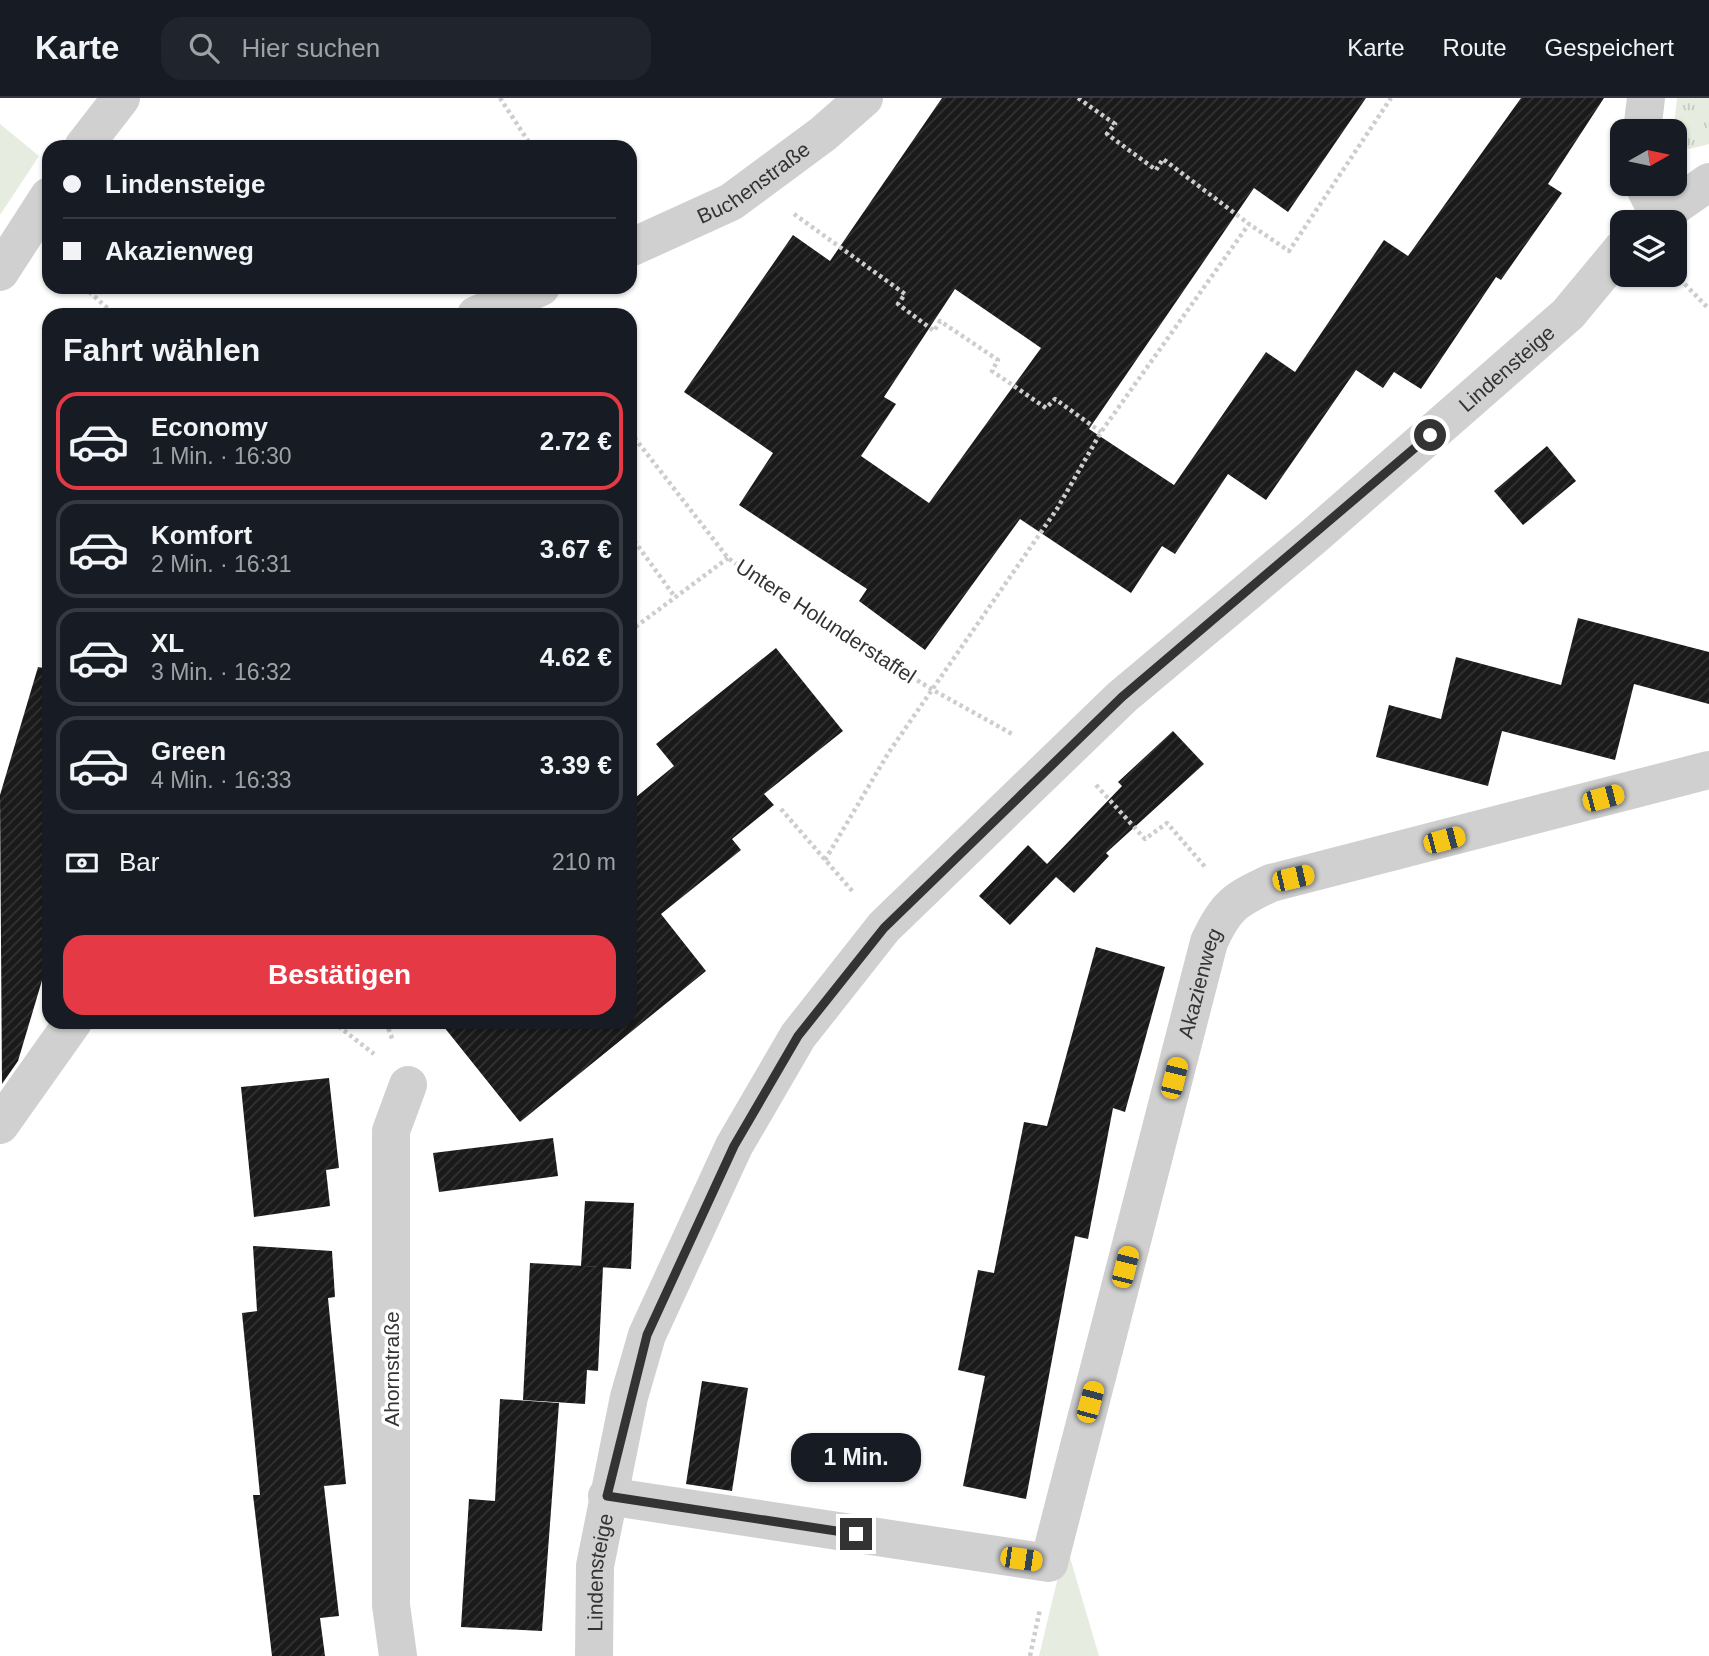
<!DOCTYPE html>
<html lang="de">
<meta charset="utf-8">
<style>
body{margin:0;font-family:Helvetica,sans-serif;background:#20242c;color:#f1f3f6;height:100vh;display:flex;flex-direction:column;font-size:26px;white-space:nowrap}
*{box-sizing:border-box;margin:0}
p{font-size:23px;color:#9ea1a6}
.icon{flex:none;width:38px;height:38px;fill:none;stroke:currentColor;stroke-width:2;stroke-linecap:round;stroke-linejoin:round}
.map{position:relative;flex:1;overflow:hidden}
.details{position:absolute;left:42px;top:210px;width:595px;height:721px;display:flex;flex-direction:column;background:#171b24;border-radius:21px;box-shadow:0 2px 5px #0004}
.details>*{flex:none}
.hud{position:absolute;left:42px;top:42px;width:595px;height:154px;border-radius:21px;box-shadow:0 2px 5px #0004;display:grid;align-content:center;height:154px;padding:0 21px;background:#171b24}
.needle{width:46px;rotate:81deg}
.controls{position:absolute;left:1610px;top:21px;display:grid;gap:14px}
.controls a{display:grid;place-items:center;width:77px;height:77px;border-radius:14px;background:#171b24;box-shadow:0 2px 5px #0004;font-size:35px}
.end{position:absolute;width:32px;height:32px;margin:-16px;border:9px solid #333;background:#fff;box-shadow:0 0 0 4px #fff}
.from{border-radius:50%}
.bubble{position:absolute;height:49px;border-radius:21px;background:#171b24;box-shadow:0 2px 5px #0004;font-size:23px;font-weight:700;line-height:49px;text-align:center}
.car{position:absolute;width:21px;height:42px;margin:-21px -10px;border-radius:9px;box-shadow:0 0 5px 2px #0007;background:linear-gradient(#f5c518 24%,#345 0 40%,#f5c518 0 76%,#345 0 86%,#f5c518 0)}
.hud b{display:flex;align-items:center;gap:24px;height:66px;font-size:26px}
.hud b+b{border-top:2px solid #363941}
.hud i{width:18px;height:18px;background:#f1f3f6}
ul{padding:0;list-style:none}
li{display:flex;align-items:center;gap:21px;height:98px;margin:0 14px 10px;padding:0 7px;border:4px solid #363941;border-radius:21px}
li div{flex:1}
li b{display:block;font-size:26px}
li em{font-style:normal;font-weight:700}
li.on{border-color:#e63946}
li>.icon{width:63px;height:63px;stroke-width:1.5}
h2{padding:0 21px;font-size:32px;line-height:84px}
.pay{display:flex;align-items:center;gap:18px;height:77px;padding:0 21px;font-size:26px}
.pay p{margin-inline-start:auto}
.primary-button{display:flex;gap:14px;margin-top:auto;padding:14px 21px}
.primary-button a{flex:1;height:80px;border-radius:21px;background:#e63946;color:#fff;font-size:28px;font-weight:700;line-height:80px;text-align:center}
header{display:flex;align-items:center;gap:42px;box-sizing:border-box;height:98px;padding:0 35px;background:#171b24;border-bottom:2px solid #363941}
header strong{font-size:33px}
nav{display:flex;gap:38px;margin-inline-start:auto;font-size:24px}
.search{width:490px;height:63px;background:#20242c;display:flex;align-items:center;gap:18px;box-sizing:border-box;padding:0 24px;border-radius:21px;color:#9ea1a6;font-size:26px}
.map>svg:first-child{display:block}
.green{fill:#e6ecdf}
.park{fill:url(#park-tufts)}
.building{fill:url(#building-hatch);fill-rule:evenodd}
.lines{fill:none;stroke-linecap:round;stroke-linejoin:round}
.path{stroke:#cdcdcd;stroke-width:4.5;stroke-dasharray:3.5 3.5;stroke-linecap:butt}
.street{stroke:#d0d0d0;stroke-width:38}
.route{stroke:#333;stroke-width:9}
.labels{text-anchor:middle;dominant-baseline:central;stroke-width:7;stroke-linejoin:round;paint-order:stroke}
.street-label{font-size:21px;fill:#333;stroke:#fff}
</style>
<header>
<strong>Karte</strong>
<div class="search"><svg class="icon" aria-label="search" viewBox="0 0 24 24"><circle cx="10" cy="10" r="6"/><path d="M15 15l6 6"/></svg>Hier suchen</div>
<nav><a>Karte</a><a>Route</a><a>Gespeichert</a></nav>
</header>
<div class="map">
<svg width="1709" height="1558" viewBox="0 0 1709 1558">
<defs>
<pattern id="park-tufts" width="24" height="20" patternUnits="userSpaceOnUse" patternTransform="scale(1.75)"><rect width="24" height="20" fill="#e6ecdf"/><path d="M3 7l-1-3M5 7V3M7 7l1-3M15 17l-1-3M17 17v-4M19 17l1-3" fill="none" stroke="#c6cbc0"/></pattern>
<pattern id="building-hatch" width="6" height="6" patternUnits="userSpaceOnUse" patternTransform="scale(1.75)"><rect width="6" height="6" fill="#1a1a1a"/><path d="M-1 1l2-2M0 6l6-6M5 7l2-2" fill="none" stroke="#333"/></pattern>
</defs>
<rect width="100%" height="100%" fill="#fff"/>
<g class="green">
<path d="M 0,26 L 39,58 L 0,117 Z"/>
<path d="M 1066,1446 L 1099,1558 L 1039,1558 Z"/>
</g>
<path class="park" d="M 1677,0 L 1709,0 L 1709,46 L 1689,51 L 1678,46 L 1674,28 Z"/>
<g class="building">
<path d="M 942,0 L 1366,0 L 1288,114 L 1254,90 L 1089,331 L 1174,387 L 1266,254 L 1295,274 L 1384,142 L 1408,158 L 1521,0 L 1604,0 L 1548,86 L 1562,95 L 1501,182 L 1496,179 L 1421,291 L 1394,274 L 1383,290 L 1356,272 L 1266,402 L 1228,376 L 1175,456 L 1162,448 L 1131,495 L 1020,421 L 925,552 L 859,503 L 867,491 L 739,407 L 773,355 L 684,294 L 793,137 L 830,163 ZM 955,191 L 1041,250 L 929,405 L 861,358 L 896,306 L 884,299 Z"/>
<path d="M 1547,348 L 1576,383 L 1523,427 L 1494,393 Z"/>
<path d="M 1578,520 L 1709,554 L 1709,606 L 1634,586 L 1615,662 L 1502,633 L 1488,688 L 1376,659 L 1389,607 L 1441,621 L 1456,559 L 1561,587 Z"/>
<path d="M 776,550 L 843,633 L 764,696 L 774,707 L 732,741 L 741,752 L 661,816 L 706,873 L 520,1024 L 440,924 L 630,924 L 630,704 L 674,668 L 656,646 Z"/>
<path d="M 38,569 L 49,571 L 49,859 L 18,963 L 2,986 L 0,697 Z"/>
<path d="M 1173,633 L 1204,666 L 1106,755 L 1109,758 L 1074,795 L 1056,779 L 1010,827 L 979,798 L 1028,747 L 1047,766 L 1122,688 L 1118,684 Z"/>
<path d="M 1096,849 L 1165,869 L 1125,1014 L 1113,1010 L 1088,1141 L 1075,1138 L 1026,1401 L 963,1388 L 985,1278 L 958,1272 L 978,1172 L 994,1175 L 1024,1024 L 1047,1028 Z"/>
<path d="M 329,980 L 339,1070 L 326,1072 L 330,1108 L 254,1119 L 241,989 Z"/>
<path d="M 553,1040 L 558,1078 L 439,1094 L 433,1055 Z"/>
<path d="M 585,1103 L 634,1105 L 631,1171 L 581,1168 Z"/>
<path d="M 253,1148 L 332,1153 L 335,1199 L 328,1200 L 346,1386 L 324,1388 L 339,1518 L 320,1520 L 325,1558 L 272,1558 L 253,1397 L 260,1397 L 242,1215 L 257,1213 Z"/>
<path d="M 530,1165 L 603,1169 L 598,1273 L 587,1272 L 585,1306 L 523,1302 Z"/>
<path d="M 702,1283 L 748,1290 L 732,1393 L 686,1386 Z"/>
<path d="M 500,1301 L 559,1305 L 542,1533 L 461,1529 L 469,1401 L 495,1403 Z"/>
</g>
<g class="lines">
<g class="path">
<path d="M 500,0 L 532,49"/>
<path d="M 1078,0 L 1115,26 L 1107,36 L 1156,72 L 1163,61 L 1249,126"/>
<path d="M 794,116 L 905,196 L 898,206 L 934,233 L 940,223 L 998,262 L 992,273 L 1046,310 L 1055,301 L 1101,334"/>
<path d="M 1675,176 L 1709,211"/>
<path d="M 84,189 L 115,217"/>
<path d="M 630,334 L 728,460 L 777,496 L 933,592 L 1014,637"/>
<path d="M 630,437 L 675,499"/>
<path d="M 630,533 L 728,460"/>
<path d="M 1096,687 L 1145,741 L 1167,725 L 1206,770"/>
<path d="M 781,711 L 854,795"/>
<path d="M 825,762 L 889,654 L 1057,411 L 1101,334 L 1249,126 L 1289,153 L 1391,0"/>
<path d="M 333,924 L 374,956"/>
<path d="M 386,924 L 393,943"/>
<path d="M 1030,1558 L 1040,1511"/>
</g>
<g class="street">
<path d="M 1642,33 L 1646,0"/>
<path d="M 83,49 L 121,0"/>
<path d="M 1643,86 L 1659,118"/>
<path d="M 1652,124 L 1709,84"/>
<path id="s1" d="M 630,150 L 731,104 L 823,36 L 864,0"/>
<path d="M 0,174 L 49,98"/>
<path d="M 476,217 L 541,189"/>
<path d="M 0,1027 L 73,924"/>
<path id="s2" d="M 607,1398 L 1049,1465 L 1209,844 C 1226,807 1235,802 1271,785 L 1709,672"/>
<path d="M 398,1558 L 391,1507 L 391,1033 L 408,987"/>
<path id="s3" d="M 594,1558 L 595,1468 L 629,1299 L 647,1237 L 734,1048 L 798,938 L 884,829 L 1122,599 L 1313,439 L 1568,216 L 1622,151"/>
</g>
</g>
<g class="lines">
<path class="route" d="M 856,1436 L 607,1398 L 647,1237 L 734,1048 L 798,938 L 884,830 L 1122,599 L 1430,337"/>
</g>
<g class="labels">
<g class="street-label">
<text stroke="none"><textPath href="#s1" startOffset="140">Buchenstraße</textPath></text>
<text stroke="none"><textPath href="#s3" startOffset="1638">Lindensteige</textPath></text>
<text transform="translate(826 523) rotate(33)">Untere Holunderstaffel</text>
<text stroke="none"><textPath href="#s2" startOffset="1046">Akazienweg</textPath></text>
<text transform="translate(391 1271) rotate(-90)">Ahornstraße</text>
<text stroke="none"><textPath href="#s3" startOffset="84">Lindensteige</textPath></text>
</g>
</g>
</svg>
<div class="controls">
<a><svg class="needle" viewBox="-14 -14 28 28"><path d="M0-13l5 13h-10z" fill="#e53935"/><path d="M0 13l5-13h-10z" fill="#9ea1a6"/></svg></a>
<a><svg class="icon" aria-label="layers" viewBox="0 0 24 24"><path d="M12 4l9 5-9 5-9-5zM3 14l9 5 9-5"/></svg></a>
</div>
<i class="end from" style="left:1430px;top:337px"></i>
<i class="end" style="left:856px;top:1436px"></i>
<div class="bubble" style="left:791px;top:1335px;width:130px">1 Min.</div>
<i class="car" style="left:1603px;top:700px;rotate:75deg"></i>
<i class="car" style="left:1444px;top:742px;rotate:75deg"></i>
<i class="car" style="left:1293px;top:780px;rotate:77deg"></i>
<i class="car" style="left:1174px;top:980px;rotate:14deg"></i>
<i class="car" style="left:1125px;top:1169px;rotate:14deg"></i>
<i class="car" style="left:1090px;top:1304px;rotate:15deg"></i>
<i class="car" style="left:1021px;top:1461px;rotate:98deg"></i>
<div class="hud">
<b><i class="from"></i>Lindensteige</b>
<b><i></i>Akazienweg</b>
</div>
<section class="details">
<h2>Fahrt wählen</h2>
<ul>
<li class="on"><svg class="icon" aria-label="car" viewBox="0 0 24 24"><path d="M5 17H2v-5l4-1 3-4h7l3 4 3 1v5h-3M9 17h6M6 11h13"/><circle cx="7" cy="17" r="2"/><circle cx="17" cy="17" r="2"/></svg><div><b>Economy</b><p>1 Min. · 16:30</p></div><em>2.72 €</em></li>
<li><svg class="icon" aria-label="car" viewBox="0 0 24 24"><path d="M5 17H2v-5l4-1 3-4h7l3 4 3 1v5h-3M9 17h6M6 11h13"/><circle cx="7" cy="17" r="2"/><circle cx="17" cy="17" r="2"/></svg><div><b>Komfort</b><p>2 Min. · 16:31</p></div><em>3.67 €</em></li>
<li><svg class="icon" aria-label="car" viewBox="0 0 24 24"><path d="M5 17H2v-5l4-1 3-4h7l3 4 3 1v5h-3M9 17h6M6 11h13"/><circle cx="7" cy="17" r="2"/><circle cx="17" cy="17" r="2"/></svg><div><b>XL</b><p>3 Min. · 16:32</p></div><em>4.62 €</em></li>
<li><svg class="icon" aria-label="car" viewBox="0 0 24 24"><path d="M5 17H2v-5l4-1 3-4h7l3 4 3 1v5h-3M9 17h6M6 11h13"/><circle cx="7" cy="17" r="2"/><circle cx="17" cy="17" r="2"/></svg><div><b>Green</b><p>4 Min. · 16:33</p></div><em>3.39 €</em></li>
</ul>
<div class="pay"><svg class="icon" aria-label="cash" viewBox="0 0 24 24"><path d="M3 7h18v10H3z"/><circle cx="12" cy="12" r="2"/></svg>Bar<p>210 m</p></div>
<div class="primary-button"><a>Bestätigen</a></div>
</section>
</div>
